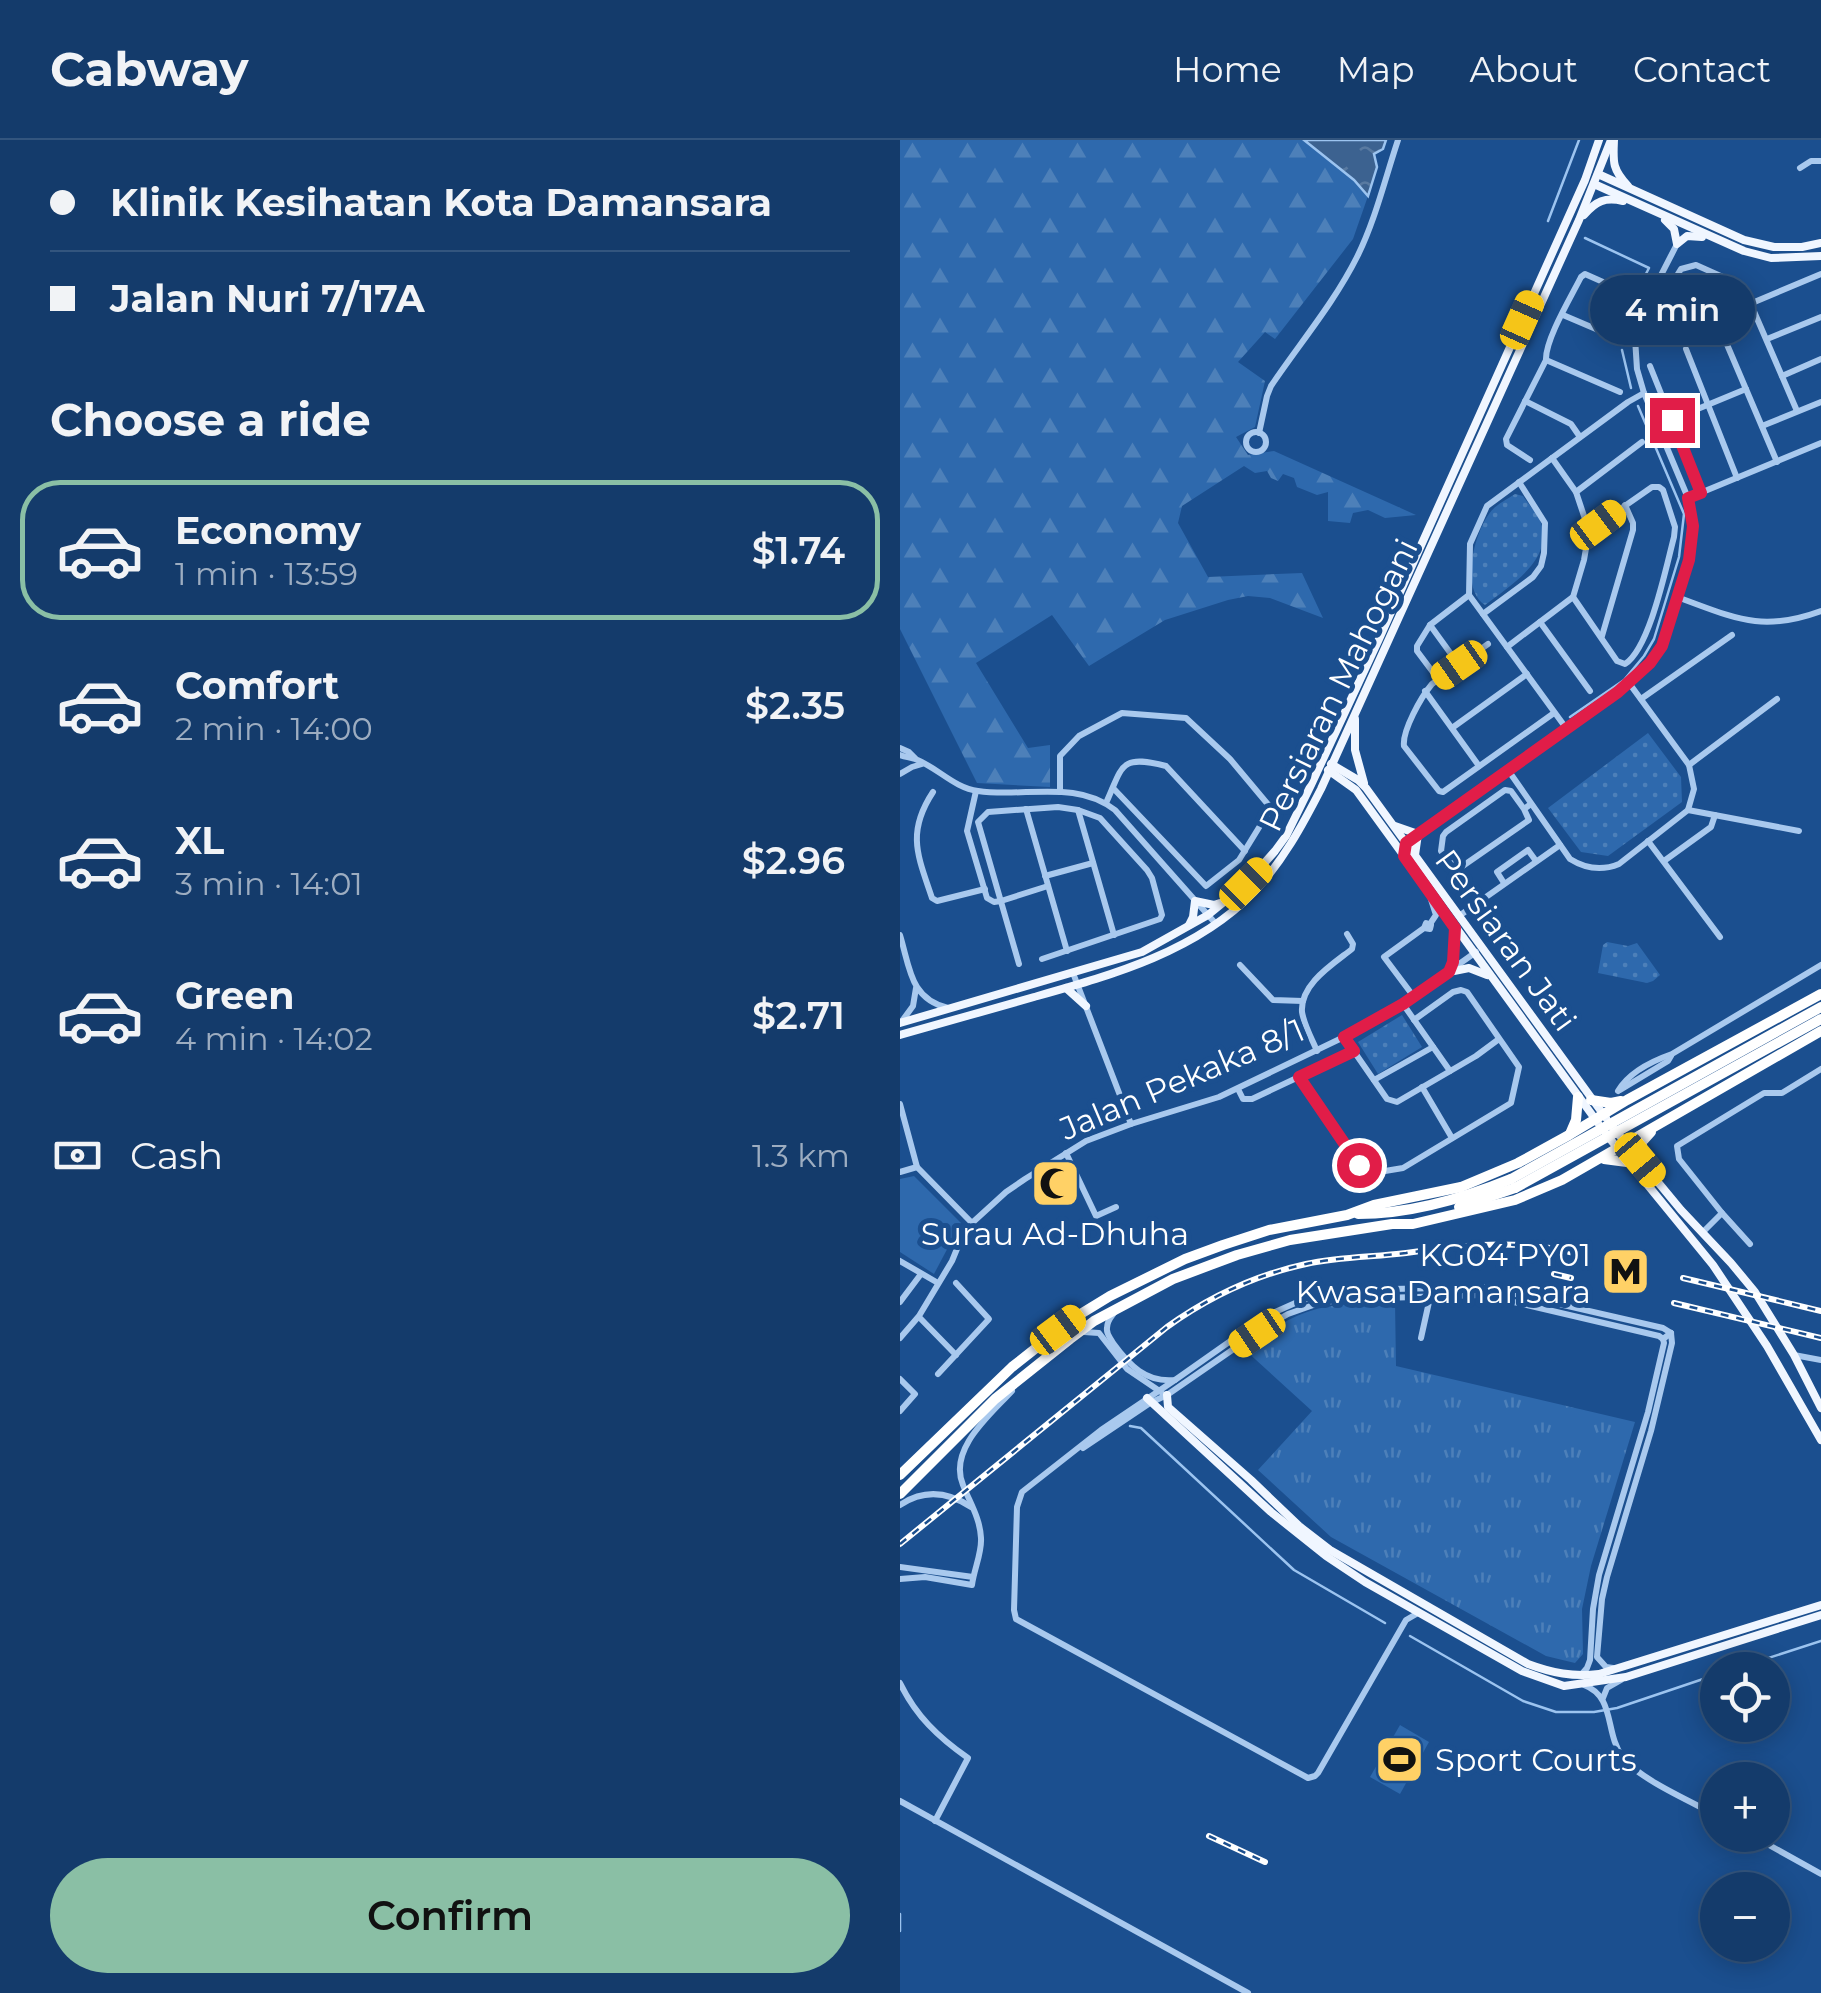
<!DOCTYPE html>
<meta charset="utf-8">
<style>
body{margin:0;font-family:Montserrat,sans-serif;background:#1d4271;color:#f1f3f6;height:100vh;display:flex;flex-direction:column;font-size:38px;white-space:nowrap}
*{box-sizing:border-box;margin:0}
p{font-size:32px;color:#9dadc1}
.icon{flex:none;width:55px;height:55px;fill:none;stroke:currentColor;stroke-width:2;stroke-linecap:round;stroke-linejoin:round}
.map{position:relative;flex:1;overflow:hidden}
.drawer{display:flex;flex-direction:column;background:#143b6b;width:900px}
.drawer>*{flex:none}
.guide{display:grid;align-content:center;height:220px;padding:0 50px;background:#143b6b}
.buttons{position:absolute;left:800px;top:1512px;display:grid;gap:20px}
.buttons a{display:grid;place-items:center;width:90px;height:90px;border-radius:50%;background:#143b6b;box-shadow:0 5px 25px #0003,0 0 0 2px #33557e;font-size:50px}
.end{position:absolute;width:45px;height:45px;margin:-22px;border:12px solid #e11d48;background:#fff;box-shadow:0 0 0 5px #fff}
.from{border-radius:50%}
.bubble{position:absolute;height:70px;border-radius:35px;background:#143b6b;box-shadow:0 5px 25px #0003,0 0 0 2px #33557e;font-size:32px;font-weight:600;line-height:70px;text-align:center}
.car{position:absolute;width:30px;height:60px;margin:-30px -15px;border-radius:12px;box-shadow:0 0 8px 2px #0007;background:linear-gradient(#f5c518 24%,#345 0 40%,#f5c518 0 76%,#345 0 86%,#f5c518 0)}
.guide b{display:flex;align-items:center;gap:35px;height:95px;font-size:38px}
.guide b+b{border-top:2px solid #33557e}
.guide i{width:25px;height:25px;background:#f1f3f6}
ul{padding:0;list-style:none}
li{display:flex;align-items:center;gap:30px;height:140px;margin:0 20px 15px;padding:0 30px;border:5px solid transparent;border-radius:40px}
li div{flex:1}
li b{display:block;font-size:38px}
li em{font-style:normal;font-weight:600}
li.active{border-color:#8abfa5}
li>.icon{width:90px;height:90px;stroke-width:1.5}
h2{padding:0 50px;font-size:45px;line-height:120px}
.pay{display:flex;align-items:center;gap:25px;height:110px;padding:0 50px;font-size:38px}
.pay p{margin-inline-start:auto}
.cta{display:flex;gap:20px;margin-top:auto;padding:20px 50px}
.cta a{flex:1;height:115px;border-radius:60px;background:#8abfa5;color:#111;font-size:40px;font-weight:600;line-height:115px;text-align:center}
header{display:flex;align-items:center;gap:60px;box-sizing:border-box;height:140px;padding:0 50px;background:#143b6b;border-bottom:2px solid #33557e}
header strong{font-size:48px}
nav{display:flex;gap:55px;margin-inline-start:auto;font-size:35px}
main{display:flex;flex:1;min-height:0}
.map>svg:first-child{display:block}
.grass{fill:url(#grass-tufts)}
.forest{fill:url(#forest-firs)}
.park{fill:url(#park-dots)}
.pitch{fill:#2e69ad}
.water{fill:url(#water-ripples);stroke:#9cc4f0;stroke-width:2.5}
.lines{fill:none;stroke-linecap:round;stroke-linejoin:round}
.stream{stroke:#9cc4f0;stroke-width:2.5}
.minor{stroke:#a9c9ee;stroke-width:6}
.major{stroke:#f0f6ff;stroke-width:8}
.highway{stroke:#fff;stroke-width:10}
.rail-casing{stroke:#fff;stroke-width:6}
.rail{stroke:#1b4f8f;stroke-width:2.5;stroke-dasharray:8;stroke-linecap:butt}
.highway-bridge{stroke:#fff;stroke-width:10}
.route{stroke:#e11d48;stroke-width:12}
.labels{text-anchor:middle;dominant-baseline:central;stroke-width:10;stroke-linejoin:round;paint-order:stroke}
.street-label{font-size:32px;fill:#fff;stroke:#1b4f8f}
.poi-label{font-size:32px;fill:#fff;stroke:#1b4f8f}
</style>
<header>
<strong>Cabway</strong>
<nav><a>Home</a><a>Map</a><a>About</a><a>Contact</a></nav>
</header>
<main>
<section class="drawer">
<div class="guide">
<b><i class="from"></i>Klinik Kesihatan Kota Damansara</b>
<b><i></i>Jalan Nuri 7/17A</b>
</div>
<h2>Choose a ride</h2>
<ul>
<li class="active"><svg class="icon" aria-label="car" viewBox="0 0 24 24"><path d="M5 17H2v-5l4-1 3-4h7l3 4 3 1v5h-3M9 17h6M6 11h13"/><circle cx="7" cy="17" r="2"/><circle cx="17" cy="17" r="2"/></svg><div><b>Economy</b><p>1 min · 13:59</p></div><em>$1.74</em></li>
<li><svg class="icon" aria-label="car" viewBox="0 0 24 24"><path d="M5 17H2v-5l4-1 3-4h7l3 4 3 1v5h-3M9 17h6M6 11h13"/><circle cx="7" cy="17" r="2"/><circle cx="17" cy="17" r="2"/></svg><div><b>Comfort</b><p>2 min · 14:00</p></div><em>$2.35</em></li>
<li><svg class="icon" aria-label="car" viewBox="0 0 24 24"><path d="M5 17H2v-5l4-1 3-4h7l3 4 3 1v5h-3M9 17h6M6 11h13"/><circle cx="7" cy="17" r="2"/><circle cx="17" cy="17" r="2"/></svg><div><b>XL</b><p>3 min · 14:01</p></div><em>$2.96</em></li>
<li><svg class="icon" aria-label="car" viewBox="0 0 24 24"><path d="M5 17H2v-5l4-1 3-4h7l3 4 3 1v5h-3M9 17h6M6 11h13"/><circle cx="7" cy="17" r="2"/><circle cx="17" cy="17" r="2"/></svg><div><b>Green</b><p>4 min · 14:02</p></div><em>$2.71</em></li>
</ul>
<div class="pay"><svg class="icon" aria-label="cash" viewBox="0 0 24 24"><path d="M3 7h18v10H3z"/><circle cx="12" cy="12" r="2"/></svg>Cash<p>1.3 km</p></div>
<div class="cta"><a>Confirm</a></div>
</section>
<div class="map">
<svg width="921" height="1853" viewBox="0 0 921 1853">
<defs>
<pattern id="grass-tufts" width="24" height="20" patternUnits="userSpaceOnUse" patternTransform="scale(2.5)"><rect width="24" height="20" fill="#2e69ad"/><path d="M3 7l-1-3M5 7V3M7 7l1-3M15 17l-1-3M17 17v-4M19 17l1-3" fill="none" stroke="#4d80b9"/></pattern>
<pattern id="forest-firs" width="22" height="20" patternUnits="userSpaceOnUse" patternTransform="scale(2.5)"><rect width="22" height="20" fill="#2e69ad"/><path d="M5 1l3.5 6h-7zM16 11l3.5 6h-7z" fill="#4d80b9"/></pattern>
<pattern id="park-dots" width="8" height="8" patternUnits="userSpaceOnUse" patternTransform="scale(2.5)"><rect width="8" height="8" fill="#2e69ad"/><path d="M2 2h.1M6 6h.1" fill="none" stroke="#4d80b9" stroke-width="1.8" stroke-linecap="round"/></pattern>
<pattern id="water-ripples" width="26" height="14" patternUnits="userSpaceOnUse" patternTransform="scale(2.5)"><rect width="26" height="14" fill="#3c6290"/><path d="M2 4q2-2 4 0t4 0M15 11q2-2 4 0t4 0" fill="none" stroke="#597aa1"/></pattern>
</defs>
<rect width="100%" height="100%" fill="#1b4f8f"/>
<path class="grass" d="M 495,1163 L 496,1226 L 735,1282 L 691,1426 L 682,1469 L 683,1514 L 675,1523 L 646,1516 L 431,1397 L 358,1330 L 412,1271 L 344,1209 C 364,1195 384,1180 407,1172 C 435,1162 466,1164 495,1163 Z"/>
<path class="forest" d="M 0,0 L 404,0 L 454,40 L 468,56 L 453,99 L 375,199 L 365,192 L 338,222 L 365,241 L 355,287 L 336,297 L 348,315 L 374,311 L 516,375 L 485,378 L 468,370 L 453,373 L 450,383 L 428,381 L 428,352 L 417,355 L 397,347 L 394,338 L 383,334 L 378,341 L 371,338 L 367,331 L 355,333 L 344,326 L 282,366 L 278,383 L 308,437 L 402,433 L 423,478 L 370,458 L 348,456 L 328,460 L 265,480 L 189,526 L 152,475 L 76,523 L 128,608 L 150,605 L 150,647 L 77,643 L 0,489 Z"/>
<g class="park">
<path d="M 615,354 L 623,356 C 628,364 638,374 641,383 C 654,420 608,447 585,465 C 560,450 574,394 589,374 C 595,365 606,360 615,354 Z"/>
<path d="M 748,593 L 781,637 L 782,662 L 708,716 L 681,712 L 648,668 Z"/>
<path d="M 707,802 L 728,806 L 737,803 L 760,835 L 753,841 L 747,843 L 698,833 L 703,805 Z"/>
<path d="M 502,875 L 522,907 L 478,934 L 458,902 Z"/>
</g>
<g class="pitch">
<path d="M 14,1036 L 61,1083 L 34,1134 L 0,1112 L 0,1039 Z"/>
<path d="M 500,1585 L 529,1602 L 500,1654 L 470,1637 Z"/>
</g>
<path class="water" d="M 404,0 L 486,0 L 483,9 L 474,14 L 477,27 L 468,56 L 454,40 Z"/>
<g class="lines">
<g class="stream">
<path d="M 648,81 L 679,0"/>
<path d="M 685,98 L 749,128 L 735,155 L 724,187"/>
<path d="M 722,210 L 731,248"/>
<path d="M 670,577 L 724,540 L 744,516 L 754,499 L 779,417 L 784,374 L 738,266"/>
<path d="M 230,1286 L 241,1288 L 394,1430 L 485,1483"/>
<path d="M 510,1496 L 623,1561 L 656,1572 L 694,1572 L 717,1568 L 818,1534"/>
<path d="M 831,1530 L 921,1501"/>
<path d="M 0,1774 L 0,1791"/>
</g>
<g class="minor">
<path d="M 900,28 L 911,21 L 921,21"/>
<path d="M 752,151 L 803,170 L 817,181 L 877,322"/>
<path d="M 765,155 L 781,129 L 796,125 L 843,146 L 897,271"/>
<path d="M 852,163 L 921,134"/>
<path d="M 663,175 L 710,195 L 735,198"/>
<path d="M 867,199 L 921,177"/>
<path d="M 786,209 L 837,338"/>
<path d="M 646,220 L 720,252"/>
<path d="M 750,226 L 801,353"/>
<path d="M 882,236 L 921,219"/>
<path d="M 625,261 L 671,284 L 680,297"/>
<path d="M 771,280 L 846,249"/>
<path d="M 862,286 L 921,262"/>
<circle cx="356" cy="302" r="10"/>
<path d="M 359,293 L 367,256 L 371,246 C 400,203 434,163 457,117 C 475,81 485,39 498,0"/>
<path d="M 630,320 L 607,305 L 606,299 L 646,220 C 645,200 671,157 681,137 L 685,134 L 730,154"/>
<path d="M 676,352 L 742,302"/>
<path d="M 788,358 L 921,303"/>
<path d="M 673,457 L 717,521 L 725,524 C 750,508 766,427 774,397 L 775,387 L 763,350 L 759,347 L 752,347 L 689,391"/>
<path d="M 777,457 C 835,478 861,493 921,471"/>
<path d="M 583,474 L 633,437 L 641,426 L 644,413 L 645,383 L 619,342"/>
<path d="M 640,482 L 690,551"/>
<path d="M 530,485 L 559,525"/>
<path d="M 702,496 L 733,390 L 733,383 L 725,365"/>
<path d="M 588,504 L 532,544 C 521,557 502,591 504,606 L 539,651 L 543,652 L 654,573"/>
<path d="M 607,507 L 673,457 L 684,420 L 689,391 L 676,352 L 652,318"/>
<path d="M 538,539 L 517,511 L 517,506 L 530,485 L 569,455"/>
<path d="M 525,551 L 579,626"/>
<path d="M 741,559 L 832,495"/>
<path d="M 552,588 L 627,534"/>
<path d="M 666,588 L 569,455 L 570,404 L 587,366 L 728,262 L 744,253"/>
<path d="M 0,608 L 9,612 L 15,618"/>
<path d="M 0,615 C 5,617 10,617 15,619 C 37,627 54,648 78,651 C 123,658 176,639 215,670 L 316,784"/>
<path d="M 789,625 L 877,559"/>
<path d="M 608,630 L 670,719 C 686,729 702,731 719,724 L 788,670 L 794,649 L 789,625 L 729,543"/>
<path d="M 0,634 L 12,627 L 22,624"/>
<path d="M 76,651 L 67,691 L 87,758 L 94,762 L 101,761 L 148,746"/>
<path d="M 33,652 C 6,693 18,716 32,758 L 37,761 L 85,749"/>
<path d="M 160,652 L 160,616 L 179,596 L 222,573 L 286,578 L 330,619 L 371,668 L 339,720 L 306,746 L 213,648"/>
<path d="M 206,663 C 223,626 219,614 266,626 L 345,711"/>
<path d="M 126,669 L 167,811"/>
<path d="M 624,669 L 629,680 L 557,730 L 541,711 L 543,696 L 546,692 L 605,650 L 611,651 L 624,669 L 631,664"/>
<path d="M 178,670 L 214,795"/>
<path d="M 788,670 L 899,691"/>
<path d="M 748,701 L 820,797"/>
<path d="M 504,705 L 718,552 L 750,523 L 762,505 L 789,419 L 793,386 L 788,358 L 744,253 L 737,229 L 735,198 L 738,180 L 777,104"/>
<path d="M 764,721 L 811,687 L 815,675"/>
<path d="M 145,736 L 193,723"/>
<path d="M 604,743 L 597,732 L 628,710 L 636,721"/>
<path d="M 529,753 L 536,775 L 530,784"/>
<path d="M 559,776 L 660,705"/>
<path d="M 0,795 C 10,828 10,859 48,868"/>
<path d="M 119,824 L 78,682 L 88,672 L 158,667 L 178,670 L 200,678 L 247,730 L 252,738 L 262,775 L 260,779 L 142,819"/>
<path d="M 340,825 L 373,860 L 403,861"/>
<path d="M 173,833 L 231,984"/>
<path d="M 514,857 L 484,817 L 524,788 L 530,789 L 531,785 L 526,783 L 524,788"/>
<path d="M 503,864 L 550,931"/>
<path d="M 2,881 L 13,866 L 16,848"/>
<path d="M 444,897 L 487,959 L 497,962 L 576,916 L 599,899"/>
<path d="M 417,911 C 412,899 404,885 402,872 C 400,844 433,824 452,809 L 453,804 L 447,794"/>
<path d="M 399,937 L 459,1025 L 465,1031 L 473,1033 L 503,1028 L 611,963 L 619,927 L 567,852 L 561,850 L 553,852 L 514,880"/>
<path d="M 474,940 L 533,907"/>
<path d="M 522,947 L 552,998"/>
<path d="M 338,949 L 343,959 L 352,959 L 454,911"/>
<path d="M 720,950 L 768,921 L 771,916"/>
<path d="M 718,951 C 729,932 752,921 772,914 L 921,825"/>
<path d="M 0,964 L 17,1027 L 72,1083"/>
<path d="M 166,1013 L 196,1076 L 216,1067"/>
<path d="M 0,1032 L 17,1027"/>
<path d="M 822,1073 L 850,1104"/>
<path d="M 803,1092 L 822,1073 L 779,1019 L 777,1006 L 864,953 L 882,953 L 921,929"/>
<path d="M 0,1121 L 38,1143"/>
<path d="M 0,1162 L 21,1134"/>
<path d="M 214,1173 C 211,1177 207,1181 207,1188 C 206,1194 210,1197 213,1203 C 229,1225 246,1243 275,1240 L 366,1176 L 402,1160 L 446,1150 L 585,1147 L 763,1188 L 771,1193"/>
<path d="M 19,1177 L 56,1215"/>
<path d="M 184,1192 L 199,1193 L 227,1229 L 261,1252"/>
<path d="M 0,1198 L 19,1176 L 52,1121 L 61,1099 L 72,1083 L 106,1052 L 125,1039 L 186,1001 L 231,984 L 319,957 L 444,897 L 503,864 L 576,812"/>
<path d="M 521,1198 L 529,1162 L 535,1158"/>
<path d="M 894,1215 L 921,1220"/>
<path d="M 38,1234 L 89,1179 L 56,1143"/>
<path d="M 0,1239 L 15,1254 L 0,1271"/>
<path d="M 275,1240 L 201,1290 L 122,1352 L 117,1367 L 114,1470 L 116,1479 L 408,1638 L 415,1636 L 418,1633 L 506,1480 L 518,1473"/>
<path d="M 183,1308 L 250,1263 L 267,1255 L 367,1186 L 388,1174 L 419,1163 L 447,1159 L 584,1155 L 759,1196 L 763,1199"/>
<path d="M 0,1365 C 24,1349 47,1351 71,1367"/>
<path d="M 0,1427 L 73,1437"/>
<path d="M 0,1439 L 25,1437 L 72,1445 C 74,1429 82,1413 81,1398 C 80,1378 70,1363 63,1345 C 48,1309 90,1275 112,1251"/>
<path d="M 713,1528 L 706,1527 L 697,1517 L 702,1459 L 707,1437 L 751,1291 L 772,1203 L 771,1193"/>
<path d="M 681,1535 L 687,1528 L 690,1520 L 693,1469 L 699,1435 L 748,1272 L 764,1203 L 763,1199 L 771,1193"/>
<path d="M 0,1543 C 16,1576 38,1597 68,1618 L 35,1681"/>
<path d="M 684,1545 C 716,1557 704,1592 723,1618 C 741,1640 792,1662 818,1676"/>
<path d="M 703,1558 L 707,1548 L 721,1540"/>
<path d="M 0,1661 L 348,1853"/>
<path d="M 851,1695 L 921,1734"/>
</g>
<g class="major">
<path d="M 714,0 C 713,22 712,29 728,46"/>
<path d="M 698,34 L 844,100 L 874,107 L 902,107 L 921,103"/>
<path d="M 694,44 L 844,111 L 871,118 L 921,116"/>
<path d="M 684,75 C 696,61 705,57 723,61"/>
<path d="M 765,80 L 774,89 L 777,104 L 787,96 L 802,97"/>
<path d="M 455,579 L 455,610 L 464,643"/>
<path d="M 431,624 L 458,640 L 466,648 L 706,978"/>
<path d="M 428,630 L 456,650 L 698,983"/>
<path d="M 495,686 L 518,694 L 515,715"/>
<path d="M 289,785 L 293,777 L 295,761 L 314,765 L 320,763"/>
<path d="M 549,832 L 555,811 L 555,787"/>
<path d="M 549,832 L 569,828 L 587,835"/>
<path d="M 166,848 L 186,866"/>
<path d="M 0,883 L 242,812 L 308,775 L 346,744 L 375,711 L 386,696 L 411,645 L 479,499 L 685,40 L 699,0"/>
<path d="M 0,895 C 45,882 89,870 134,857 C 212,835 296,812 354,752 C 383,721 402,686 421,649 L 679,80 L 711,0"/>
<path d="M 714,989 L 781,1070 L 831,1123 L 855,1152 L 894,1215 L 921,1268"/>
<path d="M 706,994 L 813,1125 L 867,1206 L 921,1300"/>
<path d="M 267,1255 L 268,1267 L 351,1340 L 399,1386 L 430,1410 L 628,1524 C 652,1533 673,1537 699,1534 L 921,1465"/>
<path d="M 247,1258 L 371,1372 L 426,1416 L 465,1442 L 622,1531 L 664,1546 L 726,1537 L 921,1475"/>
</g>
<g class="highway">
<path d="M 691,960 L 711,963 L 721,961"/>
<path d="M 670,994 L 676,980 L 678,957"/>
<path d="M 704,1019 L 727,1022"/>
<path d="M 740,1020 L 742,1002 L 751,992"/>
<path d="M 559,1067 L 615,1048"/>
<path d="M 458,1074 C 511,1074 562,1059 611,1039"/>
<path d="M 0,1335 L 112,1227 L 174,1178 L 210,1156 L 285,1119 L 323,1105 L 369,1090 L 447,1075 L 474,1065 L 561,1047 L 618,1023 L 669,995 L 727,960 L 921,854"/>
<path d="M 0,1354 L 95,1259 L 170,1199 L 194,1181 L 273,1139 L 337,1115 L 390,1100 L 492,1084 L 513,1084 L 615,1060 L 662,1040 L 921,891"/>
</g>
<defs>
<g id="rail">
<path d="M 654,1134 L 671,1138"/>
<path d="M 783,1138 L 921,1171"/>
<path d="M 774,1163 L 921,1198"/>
<path d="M 0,1404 L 267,1187 C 309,1157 355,1135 406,1124 C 439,1117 473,1117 506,1113 C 563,1105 618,1099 674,1113"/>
<path d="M 309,1696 L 365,1722"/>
</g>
</defs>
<use href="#rail" class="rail-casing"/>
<use href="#rail" class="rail"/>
<g class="highway-bridge">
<path d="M 611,1039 L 921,867"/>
<path d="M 615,1048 L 921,879"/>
</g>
</g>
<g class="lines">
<path class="route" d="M 459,1025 L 399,937 L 454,911 L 444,897 L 503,864 L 549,832 L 553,822 L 555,788 L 504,716 L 506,703 L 718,552 L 750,523 L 762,506 L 789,420 L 793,386 L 788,358 L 801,353 L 772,280"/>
</g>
<defs>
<symbol id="mosque-square" viewBox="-11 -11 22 22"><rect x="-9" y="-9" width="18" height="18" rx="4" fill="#ffd166" stroke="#1b4f8f"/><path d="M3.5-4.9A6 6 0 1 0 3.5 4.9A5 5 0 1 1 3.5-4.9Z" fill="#111"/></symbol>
<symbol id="metro-square" viewBox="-11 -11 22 22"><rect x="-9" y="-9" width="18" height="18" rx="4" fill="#ffd166" stroke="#1b4f8f"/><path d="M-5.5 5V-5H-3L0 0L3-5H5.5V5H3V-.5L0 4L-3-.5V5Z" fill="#111"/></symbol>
<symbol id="stadium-square" viewBox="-11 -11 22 22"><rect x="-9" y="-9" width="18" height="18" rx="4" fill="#ffd166" stroke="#1b4f8f"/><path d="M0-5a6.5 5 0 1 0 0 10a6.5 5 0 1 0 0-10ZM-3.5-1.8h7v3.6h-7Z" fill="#111"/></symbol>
</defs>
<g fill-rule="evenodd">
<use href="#mosque-square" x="128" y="1016" width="55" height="55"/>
<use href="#metro-square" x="698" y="1104" width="55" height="55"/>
<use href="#stadium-square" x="472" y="1592" width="55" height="55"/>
</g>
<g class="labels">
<g class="street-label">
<text transform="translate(438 545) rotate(-64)">Persiaran Mahogani</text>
<text transform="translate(606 800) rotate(54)">Persiaran Jati</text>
<text transform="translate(282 939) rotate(-23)">Jalan Pekaka 8/1</text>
</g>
<g class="poi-label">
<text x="155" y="1093">Surau Ad-Dhuha</text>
<text x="691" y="1114" text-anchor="end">KG04 PY01<tspan x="691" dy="37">Kwasa Damansara</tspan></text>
<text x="535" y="1619" text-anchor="start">Sport Courts</text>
</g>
</g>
</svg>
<div class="buttons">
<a><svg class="icon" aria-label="locate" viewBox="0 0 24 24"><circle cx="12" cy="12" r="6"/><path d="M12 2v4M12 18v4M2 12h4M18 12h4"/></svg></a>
<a>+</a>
<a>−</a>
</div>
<i class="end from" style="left:459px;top:1025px"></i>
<i class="end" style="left:772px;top:280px"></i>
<div class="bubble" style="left:690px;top:135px;width:165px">4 min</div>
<i class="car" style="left:622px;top:180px;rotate:24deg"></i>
<i class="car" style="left:698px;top:385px;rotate:53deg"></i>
<i class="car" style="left:559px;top:525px;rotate:235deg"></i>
<i class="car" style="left:346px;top:744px;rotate:45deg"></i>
<i class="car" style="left:740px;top:1020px;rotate:140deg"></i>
<i class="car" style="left:158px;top:1190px;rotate:53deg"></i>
<i class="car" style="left:357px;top:1193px;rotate:236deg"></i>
</div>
</main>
